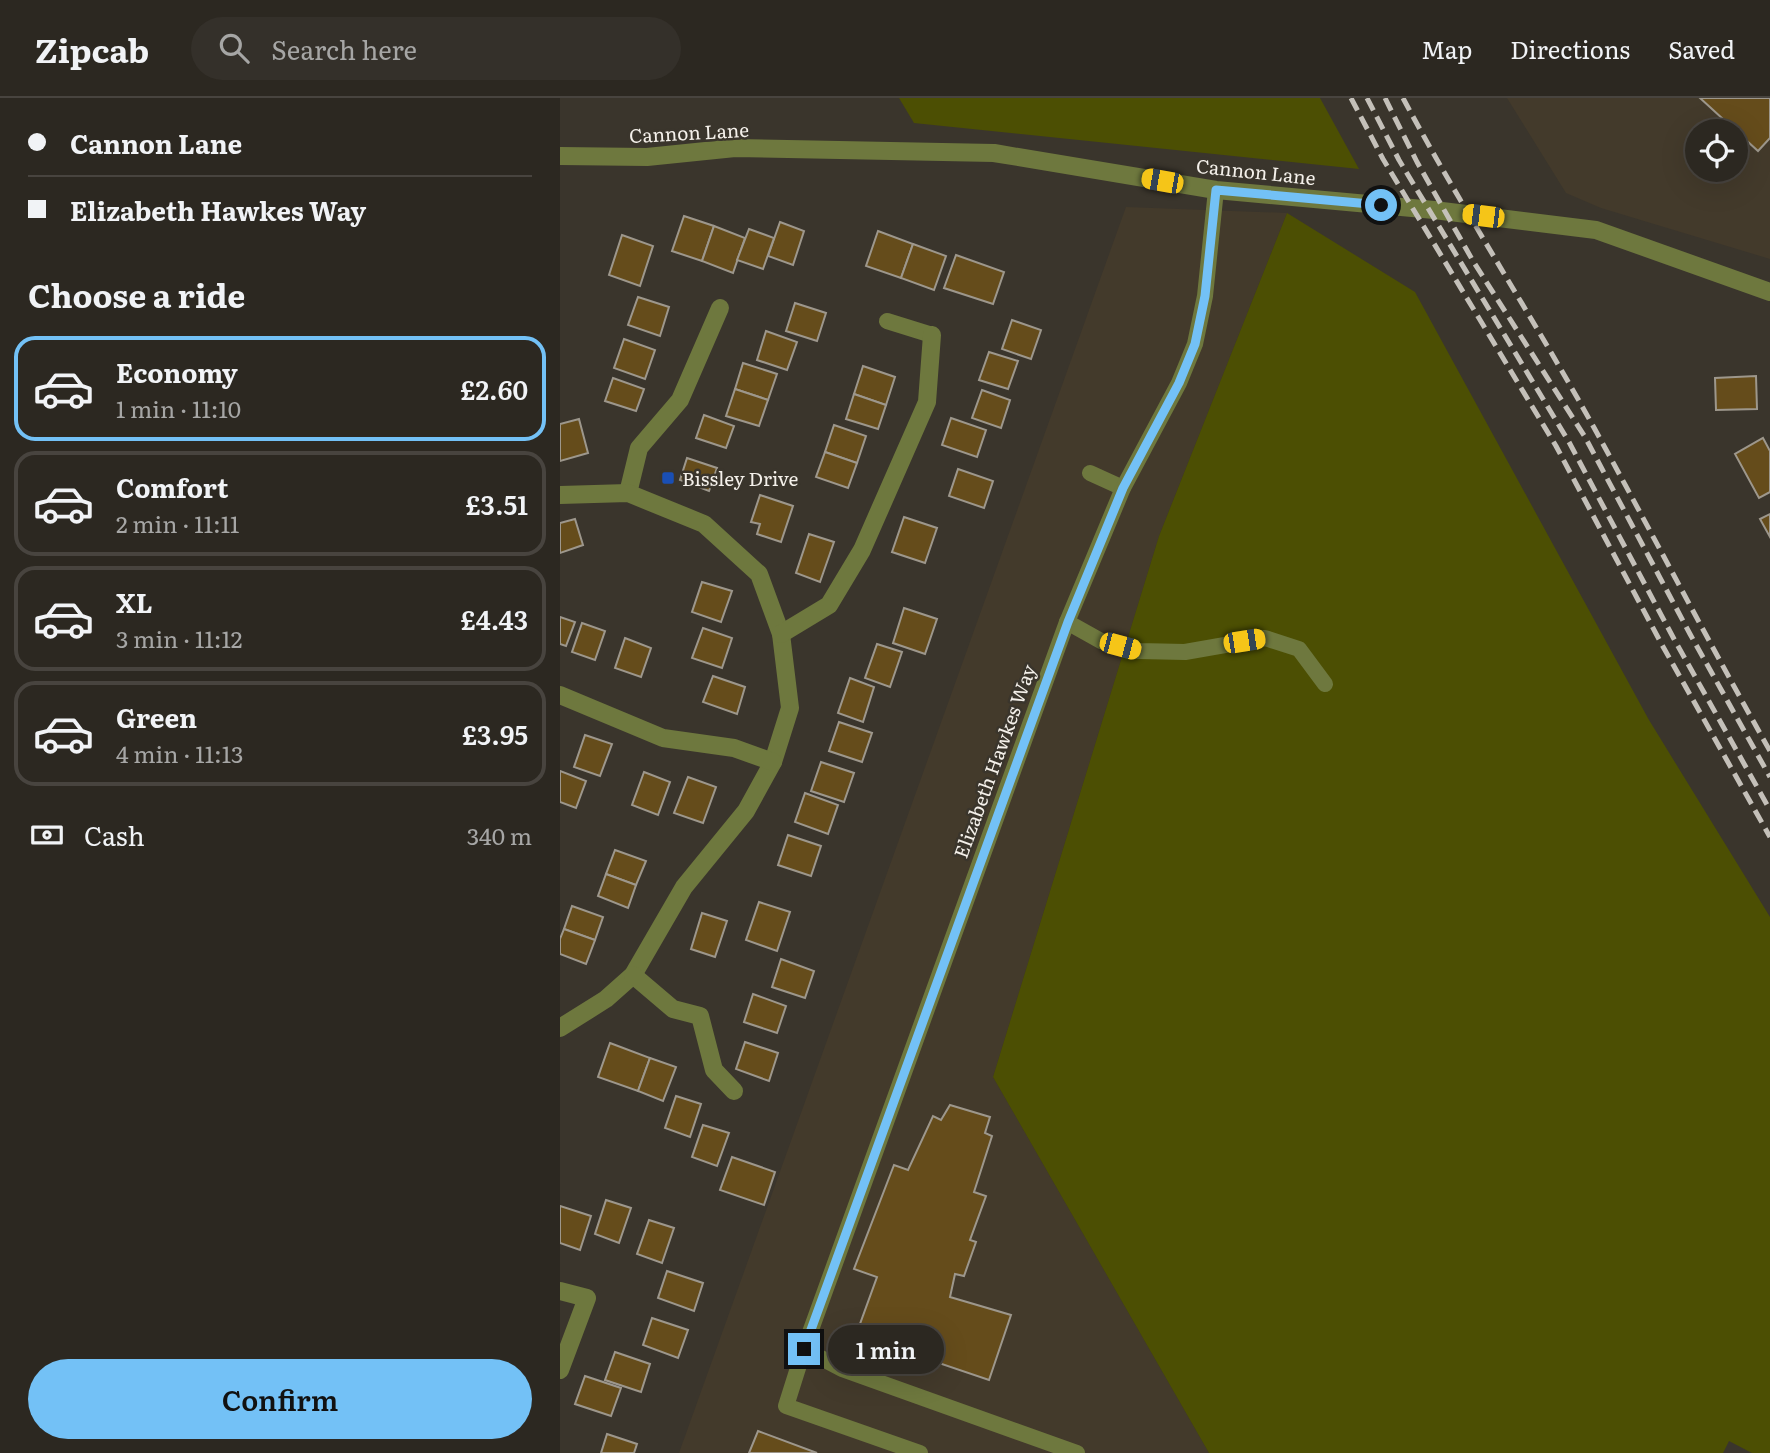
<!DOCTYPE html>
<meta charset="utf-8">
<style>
body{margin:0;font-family:Literata,serif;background:#34302a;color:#f1f3f6;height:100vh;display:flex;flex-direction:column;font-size:26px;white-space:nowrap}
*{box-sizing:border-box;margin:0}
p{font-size:23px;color:#a6a6a5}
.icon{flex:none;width:38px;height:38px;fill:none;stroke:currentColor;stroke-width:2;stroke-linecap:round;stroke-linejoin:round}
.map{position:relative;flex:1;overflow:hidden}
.drawer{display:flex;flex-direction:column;background:#2c2821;width:560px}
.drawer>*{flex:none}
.hud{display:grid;align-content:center;height:154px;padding:0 28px;background:#2c2821}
.buttons{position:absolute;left:1125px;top:21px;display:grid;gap:14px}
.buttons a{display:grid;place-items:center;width:63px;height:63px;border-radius:50%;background:#2c2821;box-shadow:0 7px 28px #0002,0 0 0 2px #48443f;font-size:35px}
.end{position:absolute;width:32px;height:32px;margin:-16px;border:9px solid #73c1f6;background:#111;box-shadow:0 0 0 4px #111}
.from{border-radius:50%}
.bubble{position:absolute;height:49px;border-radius:24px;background:#2c2821;box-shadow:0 7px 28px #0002,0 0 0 2px #48443f;font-size:23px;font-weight:600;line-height:49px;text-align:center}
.car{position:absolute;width:21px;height:42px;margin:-21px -10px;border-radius:9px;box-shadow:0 0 5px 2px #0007;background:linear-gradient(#f5c518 24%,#345 0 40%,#f5c518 0 76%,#345 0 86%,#f5c518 0)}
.hud b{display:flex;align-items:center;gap:24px;height:66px;font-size:26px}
.hud b+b{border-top:2px solid #48443f}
.hud i{width:18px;height:18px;background:#f1f3f6}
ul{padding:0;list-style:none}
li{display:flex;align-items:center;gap:21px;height:105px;margin:0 14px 10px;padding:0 14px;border:4px solid #48443f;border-radius:21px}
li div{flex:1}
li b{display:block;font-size:26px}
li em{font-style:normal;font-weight:600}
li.active{border-color:#73c1f6}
li>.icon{width:63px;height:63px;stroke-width:1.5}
h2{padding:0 28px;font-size:32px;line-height:84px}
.pay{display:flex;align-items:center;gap:18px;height:77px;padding:0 28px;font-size:26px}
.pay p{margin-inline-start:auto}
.cta{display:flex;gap:14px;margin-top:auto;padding:14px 28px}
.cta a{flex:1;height:80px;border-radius:42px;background:#73c1f6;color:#111;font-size:28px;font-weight:600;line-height:80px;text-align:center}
header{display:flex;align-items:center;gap:42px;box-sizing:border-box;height:98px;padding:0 35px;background:#2c2821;border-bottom:2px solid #48443f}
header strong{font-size:33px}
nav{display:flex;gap:38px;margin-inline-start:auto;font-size:24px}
.search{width:490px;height:63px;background:#34302a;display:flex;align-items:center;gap:18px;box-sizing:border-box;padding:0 24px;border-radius:38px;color:#a6a6a5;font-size:26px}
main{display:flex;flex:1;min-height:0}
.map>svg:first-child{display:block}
.built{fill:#433a2b;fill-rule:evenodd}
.green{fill:#4c4f03}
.building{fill:#654c1b;stroke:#9d978c;stroke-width:2}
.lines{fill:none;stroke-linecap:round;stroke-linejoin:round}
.service{stroke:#6e783e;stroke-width:16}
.minor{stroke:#6e783e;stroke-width:18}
.tertiary{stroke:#6e783e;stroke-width:18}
.rail{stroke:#c4c0b9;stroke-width:5;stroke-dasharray:14 7;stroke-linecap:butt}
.route{stroke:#73c1f6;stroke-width:9}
.transit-dot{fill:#1a4fb4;stroke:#3a352c;stroke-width:2.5}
.labels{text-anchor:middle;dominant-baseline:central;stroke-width:5;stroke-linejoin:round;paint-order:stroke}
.street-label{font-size:19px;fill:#f4f0ea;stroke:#3a352c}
.poi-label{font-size:19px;fill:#f4f0ea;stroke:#3a352c;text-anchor:start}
</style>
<header>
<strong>Zipcab</strong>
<div class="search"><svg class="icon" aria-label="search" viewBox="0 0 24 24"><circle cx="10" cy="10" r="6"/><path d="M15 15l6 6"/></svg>Search here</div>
<nav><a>Map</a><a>Directions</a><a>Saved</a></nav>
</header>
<main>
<section class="drawer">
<div class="hud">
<b><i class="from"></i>Cannon Lane</b>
<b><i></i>Elizabeth Hawkes Way</b>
</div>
<h2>Choose a ride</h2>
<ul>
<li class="active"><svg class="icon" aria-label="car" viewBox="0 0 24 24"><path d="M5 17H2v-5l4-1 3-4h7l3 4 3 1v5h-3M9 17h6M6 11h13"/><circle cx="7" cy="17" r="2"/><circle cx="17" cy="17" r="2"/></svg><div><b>Economy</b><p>1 min · 11:10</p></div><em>£2.60</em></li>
<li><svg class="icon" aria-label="car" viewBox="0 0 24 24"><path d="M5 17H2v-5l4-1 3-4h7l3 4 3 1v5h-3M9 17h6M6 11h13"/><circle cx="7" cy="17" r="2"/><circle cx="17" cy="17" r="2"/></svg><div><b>Comfort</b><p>2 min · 11:11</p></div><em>£3.51</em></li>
<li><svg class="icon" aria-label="car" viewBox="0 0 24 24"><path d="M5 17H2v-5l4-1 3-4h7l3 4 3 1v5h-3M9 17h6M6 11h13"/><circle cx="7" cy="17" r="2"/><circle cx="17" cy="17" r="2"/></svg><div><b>XL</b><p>3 min · 11:12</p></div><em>£4.43</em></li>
<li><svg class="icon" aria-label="car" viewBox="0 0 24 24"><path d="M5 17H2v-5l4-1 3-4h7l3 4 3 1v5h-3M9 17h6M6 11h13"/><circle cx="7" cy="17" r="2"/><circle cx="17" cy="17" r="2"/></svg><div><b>Green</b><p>4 min · 11:13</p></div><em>£3.95</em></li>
</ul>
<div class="pay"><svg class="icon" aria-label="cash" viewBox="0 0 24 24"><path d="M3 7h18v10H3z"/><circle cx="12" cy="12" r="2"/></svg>Cash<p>340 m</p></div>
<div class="cta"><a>Confirm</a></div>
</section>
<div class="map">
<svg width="1210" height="1355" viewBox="0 0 1210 1355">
<rect width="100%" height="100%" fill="#3a352c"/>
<g class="built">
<path d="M 947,0 L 1210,0 L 1210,161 L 1041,110 L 1006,95 ZM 1138,33 L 1176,33 L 1176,72 L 1138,72 Z"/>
<path d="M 566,109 L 727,115 L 599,438 L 433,979 L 649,1355 L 119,1355 Z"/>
</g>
<g class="green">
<path d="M 339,0 L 760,0 L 799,71 L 354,25 Z"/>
<path d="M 727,115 L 855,194 L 1089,622 L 1210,819 L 1210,1355 L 1192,1355 L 1169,1343 L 1163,1355 L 649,1355 L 433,979 L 599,438 Z"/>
</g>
<g class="building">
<path d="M 1140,0 L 1210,0 L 1210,40 L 1198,53 Z"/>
<path d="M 124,118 L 154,128 L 142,163 L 112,153 Z"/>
<path d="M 220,124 L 244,133 L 233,167 L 208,158 Z"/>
<path d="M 154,128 L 185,140 L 173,175 L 142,163 Z"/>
<path d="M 189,131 L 214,140 L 203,171 L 177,162 Z"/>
<path d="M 318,133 L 353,146 L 341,180 L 306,168 Z"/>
<path d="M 62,137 L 93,148 L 80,188 L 49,177 Z"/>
<path d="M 353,146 L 386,158 L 374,192 L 341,180 Z"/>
<path d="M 396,157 L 444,174 L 433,206 L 384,190 Z"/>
<path d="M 78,199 L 109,209 L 100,238 L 68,227 Z"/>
<path d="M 235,205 L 266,215 L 257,243 L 226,233 Z"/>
<path d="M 452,222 L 481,232 L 471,261 L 442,251 Z"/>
<path d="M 206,233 L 237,244 L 227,272 L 197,262 Z"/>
<path d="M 64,241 L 95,252 L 85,281 L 54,270 Z"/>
<path d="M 429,254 L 458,263 L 448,291 L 419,282 Z"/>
<path d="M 183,265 L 217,276 L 208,302 L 175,291 Z"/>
<path d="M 303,268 L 335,279 L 326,307 L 294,296 Z"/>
<path d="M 1196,278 L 1197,311 L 1156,312 L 1155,280 Z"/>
<path d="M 53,280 L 84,291 L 76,313 L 45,303 Z"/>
<path d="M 175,291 L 208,302 L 199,328 L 166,318 Z"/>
<path d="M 422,292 L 450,302 L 441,330 L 412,320 Z"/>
<path d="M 294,296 L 326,307 L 318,331 L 286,321 Z"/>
<path d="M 144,317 L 174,328 L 166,350 L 136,340 Z"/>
<path d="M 391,320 L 426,332 L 417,359 L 382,347 Z"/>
<path d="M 19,321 L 28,355 L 0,363 L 0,326 Z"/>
<path d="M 274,327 L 306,338 L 297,365 L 265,354 Z"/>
<path d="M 1203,340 L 1210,353 L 1210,394 L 1199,400 L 1175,356 Z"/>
<path d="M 265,354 L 297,365 L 288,390 L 256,379 Z"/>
<path d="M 127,360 L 157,370 L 149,393 L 120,382 Z"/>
<path d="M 398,371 L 433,383 L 424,410 L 389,398 Z"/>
<path d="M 200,397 L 233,408 L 221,444 L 197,436 L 200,426 L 191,424 Z"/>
<path d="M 1210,416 L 1210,439 L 1200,421 Z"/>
<path d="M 344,419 L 377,430 L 365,465 L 332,454 Z"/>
<path d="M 15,421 L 23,447 L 0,455 L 0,425 Z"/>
<path d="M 249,436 L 274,444 L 260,484 L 236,475 Z"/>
<path d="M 142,484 L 172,493 L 161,524 L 132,514 Z"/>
<path d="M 344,510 L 377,521 L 365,556 L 333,545 Z"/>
<path d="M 0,519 L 15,524 L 6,548 L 0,546 Z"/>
<path d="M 22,525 L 45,533 L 35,562 L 12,554 Z"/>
<path d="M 143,530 L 172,540 L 162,570 L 132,560 Z"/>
<path d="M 65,540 L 91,550 L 81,579 L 55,570 Z"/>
<path d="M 317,546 L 342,554 L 330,589 L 305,580 Z"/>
<path d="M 153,578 L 185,589 L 177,616 L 143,604 Z"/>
<path d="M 290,580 L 314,589 L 303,624 L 278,615 Z"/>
<path d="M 279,624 L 312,635 L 302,664 L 269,653 Z"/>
<path d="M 25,637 L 52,646 L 40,678 L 14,669 Z"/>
<path d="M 261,664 L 294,675 L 284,704 L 251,693 Z"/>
<path d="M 0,673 L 26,683 L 16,710 L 0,704 Z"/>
<path d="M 84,674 L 110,684 L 98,717 L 72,707 Z"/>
<path d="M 128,679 L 156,689 L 143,725 L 114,715 Z"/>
<path d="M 245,695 L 278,707 L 268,736 L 235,724 Z"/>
<path d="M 228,737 L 261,748 L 251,778 L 218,767 Z"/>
<path d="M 55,752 L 86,763 L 76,787 L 46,776 Z"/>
<path d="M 46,776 L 76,787 L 68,810 L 38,798 Z"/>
<path d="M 199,804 L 230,814 L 217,853 L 186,842 Z"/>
<path d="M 12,808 L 43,819 L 35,842 L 4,831 Z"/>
<path d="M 142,815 L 167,823 L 155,859 L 131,851 Z"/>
<path d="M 4,831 L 35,842 L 26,866 L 0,856 L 0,841 Z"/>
<path d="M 221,861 L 254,873 L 245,900 L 212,889 Z"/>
<path d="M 193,896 L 226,908 L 217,935 L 184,924 Z"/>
<path d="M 185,944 L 218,955 L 209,983 L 176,971 Z"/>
<path d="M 50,945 L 90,960 L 78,993 L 38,979 Z"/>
<path d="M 90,960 L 116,969 L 103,1003 L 78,993 Z"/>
<path d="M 116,998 L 141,1006 L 130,1039 L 105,1030 Z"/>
<path d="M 390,1007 L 430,1019 L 425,1035 L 432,1038 L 414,1094 L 426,1098 L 410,1142 L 416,1144 L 404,1178 L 395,1176 L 390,1199 L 451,1217 L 429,1282 L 296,1237 L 317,1179 L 294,1171 L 334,1067 L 348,1072 L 373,1018 L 381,1022 Z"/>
<path d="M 143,1027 L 169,1035 L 157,1068 L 132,1059 Z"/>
<path d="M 172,1059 L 215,1074 L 204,1107 L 160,1092 Z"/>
<path d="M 46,1102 L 71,1110 L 59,1145 L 35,1136 Z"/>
<path d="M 0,1108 L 31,1118 L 20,1152 L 0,1145 Z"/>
<path d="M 89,1122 L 114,1130 L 102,1165 L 77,1156 Z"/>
<path d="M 107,1173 L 143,1185 L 134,1213 L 98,1200 Z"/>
<path d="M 92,1220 L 128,1232 L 118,1260 L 83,1247 Z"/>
<path d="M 55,1254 L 90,1266 L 81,1294 L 45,1282 Z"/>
<path d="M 25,1278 L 61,1290 L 51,1318 L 15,1306 Z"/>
<path d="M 198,1333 L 257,1355 L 189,1355 Z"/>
<path d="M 47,1336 L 77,1346 L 74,1355 L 41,1355 Z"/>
</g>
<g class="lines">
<g class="service">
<path d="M 327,223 L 372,237"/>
<path d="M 530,375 L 563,390"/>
<path d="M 507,524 L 541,543 L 579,553 L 625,554 L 705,540 L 739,551 L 765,586"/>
<path d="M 244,1251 L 282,1271 L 517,1355"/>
<path d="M 360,1355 L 226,1308 L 244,1251 L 507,524 L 563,390 L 619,285 L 635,246 L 645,198 L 656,92"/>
</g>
<g class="minor">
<path d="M 68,395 L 79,350 L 120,302 L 160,210"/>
<path d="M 0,397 L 68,395 L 144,426 L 199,476 L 221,536 L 230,610 L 213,664 L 186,713 L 124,789 L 73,877 L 46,901 L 0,930"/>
<path d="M 221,536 L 269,507 L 302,452 L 367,304 L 372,237"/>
<path d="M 0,597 L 103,640 L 174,650 L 213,664"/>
<path d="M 73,877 L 113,911 L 140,918 L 154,972 L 174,993"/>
<path d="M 0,1193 L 27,1200 L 0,1272"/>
</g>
<path class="tertiary" d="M 0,58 L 87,59 L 175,50 L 434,55 L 656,92 L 874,112 L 1036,132 L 1210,194"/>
<g class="rail">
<path d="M 791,0 L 823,61 L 996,348 L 1101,545 L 1210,739"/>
<path d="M 807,0 L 839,62 L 1009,344 L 1114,541 L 1210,712"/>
<path d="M 825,0 L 857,64 L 913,163 L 1025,339 L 1130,536 L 1210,679"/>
<path d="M 843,0 C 902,111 971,216 1032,326 C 1092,435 1149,545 1210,653"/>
</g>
</g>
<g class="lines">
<path class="route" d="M 244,1251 L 508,524 L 563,390 L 619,285 L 635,246 L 645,198 L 656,92 L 821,107"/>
</g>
<rect class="transit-dot" x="101" y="373" width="14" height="14" rx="3.5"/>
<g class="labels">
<g class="street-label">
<text transform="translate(129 34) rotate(-3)">Cannon Lane</text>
<text transform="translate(696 73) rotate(6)">Cannon Lane</text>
<text transform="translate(434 663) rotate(-70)">Elizabeth Hawkes Way</text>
</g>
<g class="poi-label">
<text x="122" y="380">Bissley Drive</text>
</g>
</g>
</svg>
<div class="buttons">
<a><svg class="icon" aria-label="locate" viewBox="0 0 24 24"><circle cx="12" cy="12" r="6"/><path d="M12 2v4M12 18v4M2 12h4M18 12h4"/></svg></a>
</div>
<i class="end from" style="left:821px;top:107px"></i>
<i class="end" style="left:244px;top:1251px"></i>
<div class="bubble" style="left:268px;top:1227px;width:116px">1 min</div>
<i class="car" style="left:602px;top:83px;rotate:280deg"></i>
<i class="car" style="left:923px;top:118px;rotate:277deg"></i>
<i class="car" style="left:684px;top:543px;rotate:81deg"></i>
<i class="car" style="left:560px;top:548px;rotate:105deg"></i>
</div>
</main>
